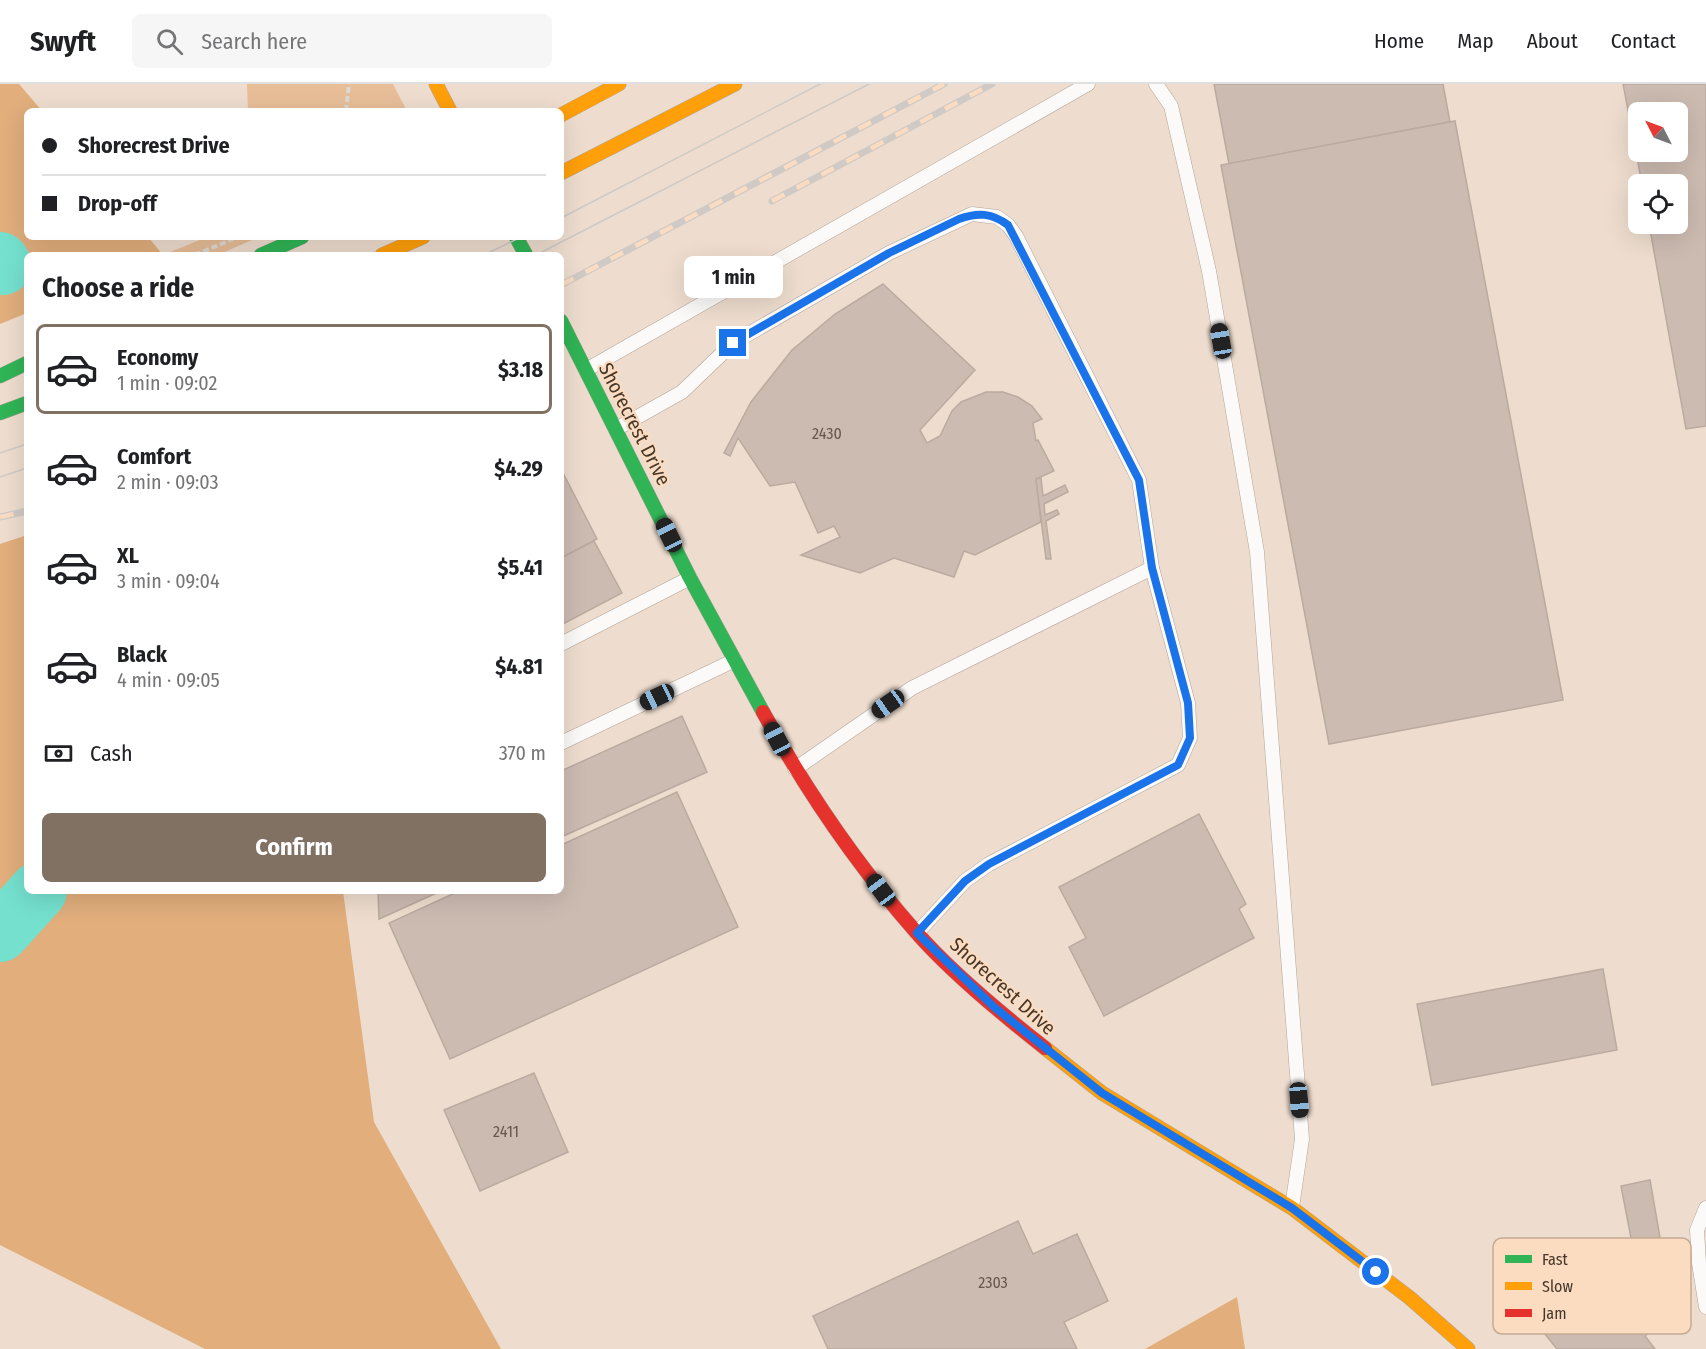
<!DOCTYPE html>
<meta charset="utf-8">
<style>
body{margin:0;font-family:"Fira Sans Condensed",sans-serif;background:#f6f6f6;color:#202124;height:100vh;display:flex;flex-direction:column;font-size:22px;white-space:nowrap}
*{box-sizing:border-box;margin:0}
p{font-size:20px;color:#757577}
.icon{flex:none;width:33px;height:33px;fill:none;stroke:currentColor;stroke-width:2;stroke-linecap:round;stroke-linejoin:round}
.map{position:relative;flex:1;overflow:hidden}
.panel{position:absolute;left:24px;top:168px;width:540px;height:642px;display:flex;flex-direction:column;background:#fff;border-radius:9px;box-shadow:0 6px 24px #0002}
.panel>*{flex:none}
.hud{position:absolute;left:24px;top:24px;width:540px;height:132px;border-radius:9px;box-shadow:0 6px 24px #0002;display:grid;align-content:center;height:132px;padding:0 18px;background:#fff}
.needle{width:39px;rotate:312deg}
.tools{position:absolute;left:1628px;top:18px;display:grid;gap:12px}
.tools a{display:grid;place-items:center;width:60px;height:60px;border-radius:9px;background:#fff;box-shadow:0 6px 24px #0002;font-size:30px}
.end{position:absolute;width:27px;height:27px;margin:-14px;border:8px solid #1a73e8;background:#fff;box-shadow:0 0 0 3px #fff}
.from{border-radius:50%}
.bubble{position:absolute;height:42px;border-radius:9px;background:#fff;box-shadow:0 6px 24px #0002;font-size:20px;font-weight:700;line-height:42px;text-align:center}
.car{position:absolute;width:18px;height:36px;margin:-18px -9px;border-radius:8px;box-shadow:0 0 4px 2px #0007;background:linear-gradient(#222 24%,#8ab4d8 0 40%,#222 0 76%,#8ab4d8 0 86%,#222 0)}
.hud b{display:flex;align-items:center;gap:21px;height:57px;font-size:22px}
.hud b+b{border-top:2px solid #e0e0e0}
.hud i{width:15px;height:15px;background:#202124}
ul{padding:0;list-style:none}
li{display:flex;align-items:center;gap:18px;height:90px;margin:0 12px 9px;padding:0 6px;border:3px solid transparent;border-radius:9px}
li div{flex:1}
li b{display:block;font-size:22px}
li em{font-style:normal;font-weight:700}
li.on{border-color:#817163}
li>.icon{width:54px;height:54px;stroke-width:1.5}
h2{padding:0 18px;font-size:27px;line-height:72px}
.pay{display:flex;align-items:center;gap:15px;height:66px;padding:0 18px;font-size:22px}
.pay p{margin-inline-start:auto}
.action{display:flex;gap:12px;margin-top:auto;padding:12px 18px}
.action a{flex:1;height:69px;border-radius:9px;background:#817163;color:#fff;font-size:24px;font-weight:700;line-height:69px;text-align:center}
header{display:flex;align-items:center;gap:36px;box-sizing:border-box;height:84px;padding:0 30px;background:#fff;border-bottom:2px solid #e0e0e0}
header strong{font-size:28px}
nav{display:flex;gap:33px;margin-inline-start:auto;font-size:21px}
.search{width:420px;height:54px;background:#f6f6f6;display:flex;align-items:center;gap:15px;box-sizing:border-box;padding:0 21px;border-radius:9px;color:#757577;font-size:22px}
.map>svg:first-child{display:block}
.green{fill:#e7be98}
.forest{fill:#e1ae7c}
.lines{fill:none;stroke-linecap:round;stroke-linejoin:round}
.river{stroke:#75e0ce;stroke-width:58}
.building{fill:#ccbbb1;stroke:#baaaa0;stroke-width:1.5;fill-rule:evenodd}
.lane-casing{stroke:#b2a498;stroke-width:15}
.fast-casing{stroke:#b2a498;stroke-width:15}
.slow-casing{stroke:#b2a498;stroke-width:15}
.jam-casing{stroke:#b2a498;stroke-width:15}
.path{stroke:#ded9d4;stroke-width:4;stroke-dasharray:6 3;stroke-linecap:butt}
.lane{stroke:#fcfaf8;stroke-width:14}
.fast{stroke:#30b455;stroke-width:14}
.slow{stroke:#ff9f0a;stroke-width:14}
.jam{stroke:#e5322d;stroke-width:14}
.tram{stroke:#cfcac6;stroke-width:1.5}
.rail-casing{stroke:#cfcac6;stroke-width:7}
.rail{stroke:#fbdcc1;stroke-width:4.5;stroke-dasharray:14;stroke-linecap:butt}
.route{stroke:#1a73e8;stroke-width:8}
.labels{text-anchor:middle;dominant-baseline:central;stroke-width:4.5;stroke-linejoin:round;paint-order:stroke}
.number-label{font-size:16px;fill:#68584c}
.street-label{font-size:20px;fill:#46372a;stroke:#fbdcc1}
.key{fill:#fbdcc1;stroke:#c5aa94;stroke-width:1.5}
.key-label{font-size:16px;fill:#46372a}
</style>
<header>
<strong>Swyft</strong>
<div class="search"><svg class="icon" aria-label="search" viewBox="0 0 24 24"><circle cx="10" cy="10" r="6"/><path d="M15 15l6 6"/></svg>Search here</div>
<nav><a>Home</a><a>Map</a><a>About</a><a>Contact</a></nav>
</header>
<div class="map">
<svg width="1706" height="1265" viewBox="0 0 1706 1265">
<rect width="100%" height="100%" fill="#eeddce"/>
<g class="green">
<path d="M 247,0 L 393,0 L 407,27 L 248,27 Z"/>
<path d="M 207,153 L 259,153 L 218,171 L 163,171 Z"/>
</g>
<g class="forest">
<path d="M 0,0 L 19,0 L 42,27 L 27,27 L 27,153 L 148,153 L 163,171 L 27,171 L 27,229 L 0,240 Z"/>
<path d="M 27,451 L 27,807 L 343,807 L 374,1038 L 501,1265 L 205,1265 L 0,1161 L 0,460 Z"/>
<path d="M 1237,1213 L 1245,1265 L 1145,1265 Z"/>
</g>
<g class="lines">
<g class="river">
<path d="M 0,177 L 3,182"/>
<path d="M 0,849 L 38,807"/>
</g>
</g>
<g class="building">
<path d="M 1214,0 L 1443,0 L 1450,38 L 1229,80 Z"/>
<path d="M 1623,0 L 1706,0 L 1706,342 L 1686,345 L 1649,140 L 1677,140 L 1677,100 L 1642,100 ZM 1638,28 L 1677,28 L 1677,68 L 1638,68 Z"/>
<path d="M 1455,37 L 1563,616 L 1329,660 L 1221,81 Z"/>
<path d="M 883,200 L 975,286 L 920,346 L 927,359 L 940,352 L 952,327 L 961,318 L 986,308 L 1003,308 L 1018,313 L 1032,322 L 1042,335 L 1033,339 L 1036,357 L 1038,356 L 1054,387 L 1036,395 L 1041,438 L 975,471 L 964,467 L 954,493 L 894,474 L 860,489 L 801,471 L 840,453 L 834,442 L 818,449 L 795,398 L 770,402 L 738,354 L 730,372 L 724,369 L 751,318 L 792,266 L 835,230 Z"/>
<path d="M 561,385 L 597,455 L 561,474 Z"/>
<path d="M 1041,394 L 1043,412 L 1065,401 L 1068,408 L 1044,420 L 1045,431 L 1057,426 L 1059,430 L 1046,437 L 1051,475 L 1046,475 L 1036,395 Z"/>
<path d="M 594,457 L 622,509 L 561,541 L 561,474 Z"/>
<path d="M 682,632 L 707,688 L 561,753 L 561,687 Z"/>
<path d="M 677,708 L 738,843 L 450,975 L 389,839 L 459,807 L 561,807 L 561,761 Z"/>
<path d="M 1199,730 L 1246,820 L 1239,825 L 1254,854 L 1104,932 L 1069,863 L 1086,854 L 1059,803 Z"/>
<path d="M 378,807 L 441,807 L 379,835 Z"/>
<path d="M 1603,885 L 1617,966 L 1432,1001 L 1417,920 Z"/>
<path d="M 534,989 L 568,1068 L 480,1107 L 444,1026 Z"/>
<path d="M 1650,1096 L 1662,1165 L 1634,1170 L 1621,1102 Z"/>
<path d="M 1018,1137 L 1033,1170 L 1077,1150 L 1108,1217 L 1064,1238 L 1077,1265 L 828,1265 L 813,1232 Z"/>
<path d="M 1573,1168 L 1599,1199 L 1615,1187 L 1624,1198 L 1608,1211 L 1632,1242 L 1652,1226 L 1662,1238 L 1645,1252 L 1655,1265 L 1557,1265 L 1540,1244 L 1543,1241 L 1520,1212 Z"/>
</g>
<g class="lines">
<defs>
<g id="lane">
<path d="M 1156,0 L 1171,22 L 1209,187 L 1257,468 L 1302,1055 L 1292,1123"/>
<path d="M 586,286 L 1088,0"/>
<path d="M 616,345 L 682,308 L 733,259 L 889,169 L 972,130 L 997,133 L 1008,141 L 1016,152 L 1139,396 L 1152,484"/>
<path d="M 561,560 L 690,494"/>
<path d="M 561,659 L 735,576"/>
<path d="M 795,685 L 912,604 L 1152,484 L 1188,619 L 1190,654 L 1178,681 L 989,780 L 965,797 L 917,849"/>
<path d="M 1706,1124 L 1697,1146 L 1699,1179 L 1706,1223"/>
</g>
<g id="fast">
<path d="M 516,153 L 526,171"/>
<path d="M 261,171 L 302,153"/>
<path d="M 561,237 L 690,494 L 763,628"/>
<path d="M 0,292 L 27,279"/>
<path d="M 0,329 L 27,319"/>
</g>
<g id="slow">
<path d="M 436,0 L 450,27"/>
<path d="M 561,31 L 619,0"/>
<path d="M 561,89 L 735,0"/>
<path d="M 382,171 L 423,153"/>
<path d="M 1045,964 L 1102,1009 L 1292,1124 L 1410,1214 L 1468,1265"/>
</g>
<path id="jam" d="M 763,628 C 806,706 857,781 916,848 C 951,888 1003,931 1045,964"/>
</defs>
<use href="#lane" class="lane-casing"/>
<use href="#fast" class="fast-casing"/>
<use href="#slow" class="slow-casing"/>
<use href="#jam" class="jam-casing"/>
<g class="path">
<path d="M 346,27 L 349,0"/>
<path d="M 195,171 L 233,155"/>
</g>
<use href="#lane" class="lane"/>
<use href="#fast" class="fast"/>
<use href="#slow" class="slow"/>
<use href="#jam" class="jam"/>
<g class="tram">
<path d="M 561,134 L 820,0"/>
<path d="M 484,171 L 521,153"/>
<path d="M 536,171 L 869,0"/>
<path d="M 0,369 L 27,360"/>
<path d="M 0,393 L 27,384"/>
</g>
<defs>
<g id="rail">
<path d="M 772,117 L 992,0"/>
<path d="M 561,201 L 944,0"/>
<path d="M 0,433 L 27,427"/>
</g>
</defs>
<use href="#rail" class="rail-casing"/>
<use href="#rail" class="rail"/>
</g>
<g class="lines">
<path class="route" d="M 733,259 L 889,169 L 959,135 C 978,128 992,129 1008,141 L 1139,396 L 1152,484 L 1188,619 L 1190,654 L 1178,681 L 989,780 L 965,797 L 917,849 L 994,923 L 1102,1009 L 1292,1124 L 1376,1188"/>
</g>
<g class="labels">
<g class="number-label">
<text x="827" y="349">2430</text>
<text x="506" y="1047">2411</text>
<text x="993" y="1198">2303</text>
</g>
<g class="street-label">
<text transform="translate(635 340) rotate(63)">Shorecrest Drive</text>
<text transform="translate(1003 902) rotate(42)">Shorecrest Drive</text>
</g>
</g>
<rect x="1493" y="1154" width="198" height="96" rx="9" class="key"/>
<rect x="1505" y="1171" width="27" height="8" fill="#30b455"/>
<rect x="1505" y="1198" width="27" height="8" fill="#ff9f0a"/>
<rect x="1505" y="1225" width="27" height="8" fill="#e5322d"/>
<g class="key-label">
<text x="1542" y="1181">Fast</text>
<text x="1542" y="1208">Slow</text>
<text x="1542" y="1235">Jam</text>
</g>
</svg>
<div class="tools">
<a><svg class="needle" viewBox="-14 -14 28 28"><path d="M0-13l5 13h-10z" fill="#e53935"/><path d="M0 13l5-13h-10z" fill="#757577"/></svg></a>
<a><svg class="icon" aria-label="locate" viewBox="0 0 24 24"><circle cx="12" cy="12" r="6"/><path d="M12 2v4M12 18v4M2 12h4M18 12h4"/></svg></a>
</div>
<i class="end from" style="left:1376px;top:1188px"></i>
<i class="end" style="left:733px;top:259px"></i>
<div class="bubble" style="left:684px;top:172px;width:99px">1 min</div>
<i class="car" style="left:1221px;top:257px;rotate:350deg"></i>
<i class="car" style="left:669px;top:451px;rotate:334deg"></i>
<i class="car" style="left:657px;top:613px;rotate:245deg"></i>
<i class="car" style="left:888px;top:620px;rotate:235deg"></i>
<i class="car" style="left:777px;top:655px;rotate:332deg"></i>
<i class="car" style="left:881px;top:806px;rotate:323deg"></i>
<i class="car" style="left:1299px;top:1016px;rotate:175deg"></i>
<div class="hud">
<b><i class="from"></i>Shorecrest Drive</b>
<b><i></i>Drop-off</b>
</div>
<section class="panel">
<h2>Choose a ride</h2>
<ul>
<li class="on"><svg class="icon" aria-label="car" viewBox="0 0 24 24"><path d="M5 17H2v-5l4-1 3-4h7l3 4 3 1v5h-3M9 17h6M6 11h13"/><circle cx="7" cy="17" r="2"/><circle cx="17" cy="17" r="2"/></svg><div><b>Economy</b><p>1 min · 09:02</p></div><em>$3.18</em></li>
<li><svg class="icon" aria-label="car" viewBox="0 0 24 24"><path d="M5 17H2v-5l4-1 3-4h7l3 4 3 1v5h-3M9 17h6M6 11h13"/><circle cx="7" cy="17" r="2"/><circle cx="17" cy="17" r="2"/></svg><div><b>Comfort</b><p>2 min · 09:03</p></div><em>$4.29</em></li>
<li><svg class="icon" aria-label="car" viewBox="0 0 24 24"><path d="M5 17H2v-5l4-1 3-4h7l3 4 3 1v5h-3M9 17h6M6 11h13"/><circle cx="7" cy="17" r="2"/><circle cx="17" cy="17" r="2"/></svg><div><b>XL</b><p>3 min · 09:04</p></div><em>$5.41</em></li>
<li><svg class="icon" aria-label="car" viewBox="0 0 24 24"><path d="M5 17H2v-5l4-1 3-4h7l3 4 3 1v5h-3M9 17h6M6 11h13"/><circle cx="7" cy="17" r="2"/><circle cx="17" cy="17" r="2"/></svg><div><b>Black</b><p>4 min · 09:05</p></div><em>$4.81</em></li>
</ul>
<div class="pay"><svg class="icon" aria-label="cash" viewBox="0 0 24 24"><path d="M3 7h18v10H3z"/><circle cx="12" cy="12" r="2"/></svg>Cash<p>370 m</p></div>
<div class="action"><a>Confirm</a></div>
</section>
</div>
